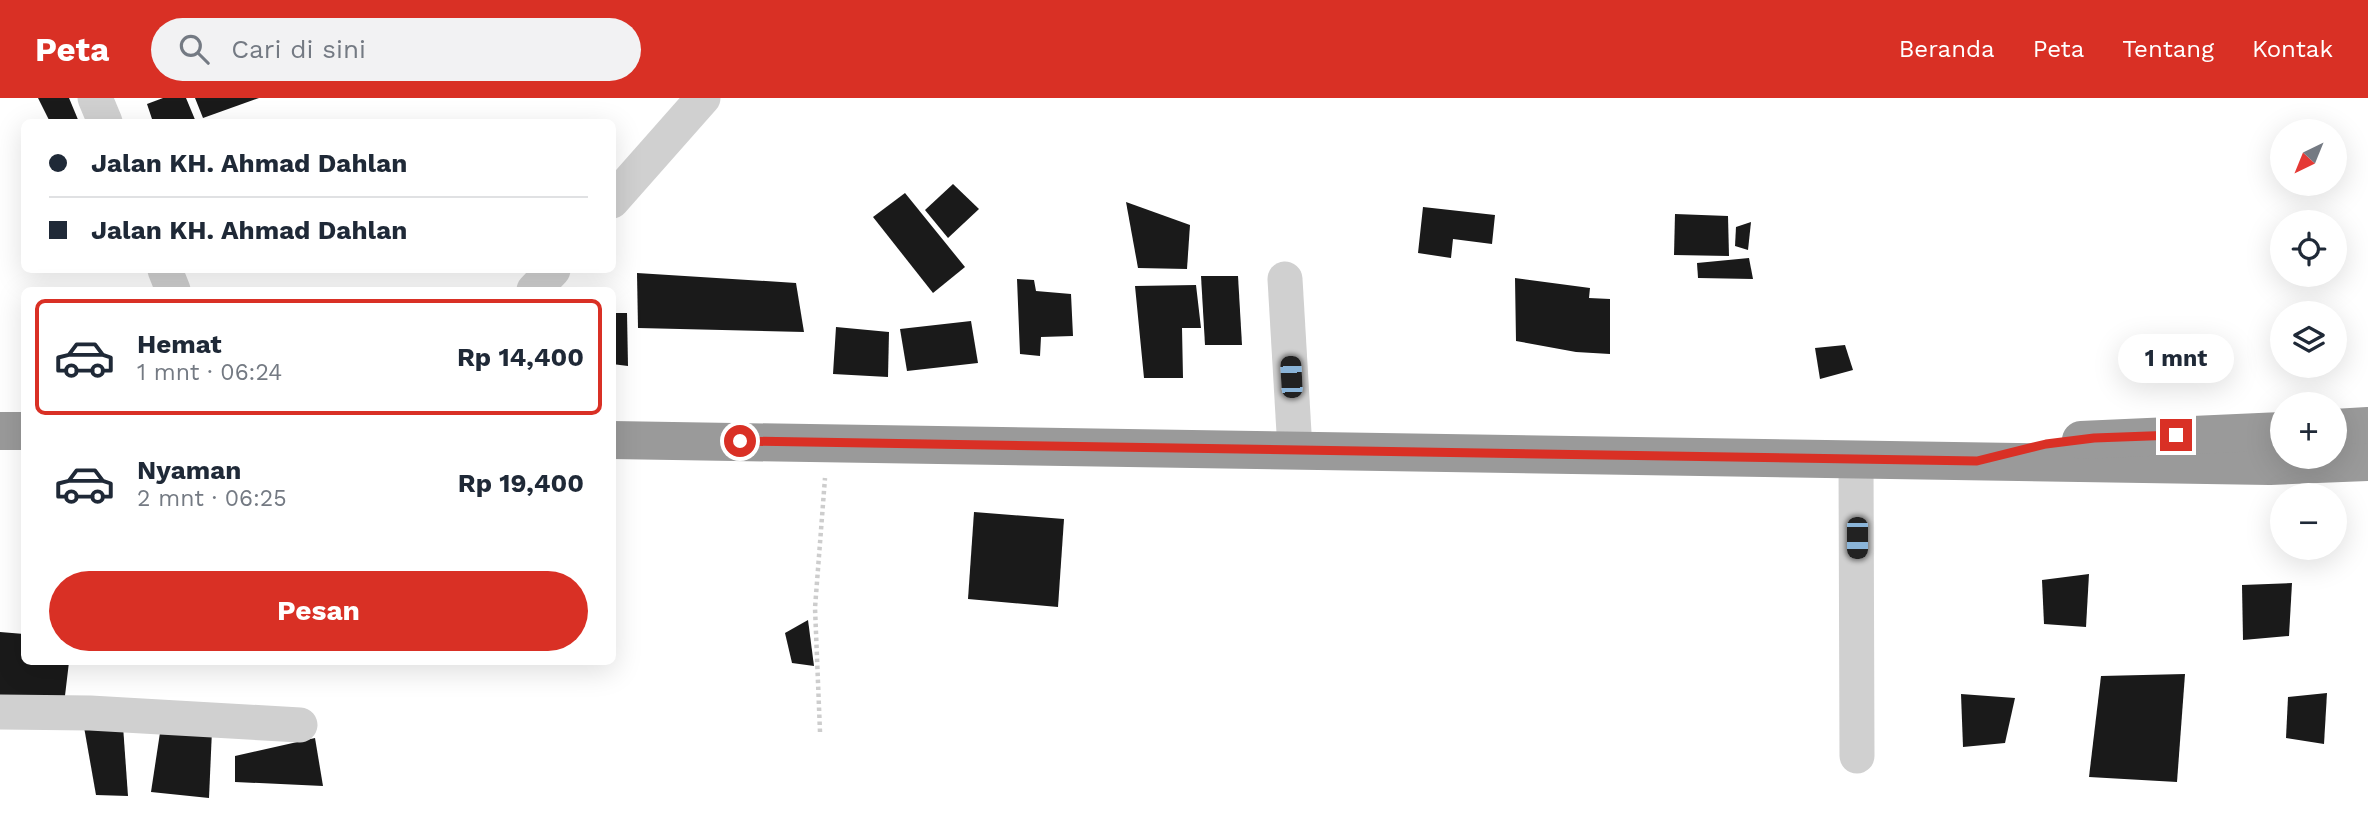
<!DOCTYPE html>
<html lang="id">
<meta charset="utf-8">
<style>
body{margin:0;font-family:"Work Sans",sans-serif;background:#f2f2f3;color:#1f2937;height:100vh;display:flex;flex-direction:column;font-size:26px;white-space:nowrap}
*{box-sizing:border-box;margin:0}
p{font-size:23px;color:#747a83}
.icon{flex:none;width:38px;height:38px;fill:none;stroke:currentColor;stroke-width:2;stroke-linecap:round;stroke-linejoin:round}
.map{position:relative;flex:1;overflow:hidden}
.side{position:absolute;left:21px;top:189px;width:595px;height:378px;display:flex;flex-direction:column;background:#fff;border-radius:10px;box-shadow:0 7px 28px #0002}
.side>*{flex:none}
.top-card{position:absolute;left:21px;top:21px;width:595px;height:154px;border-radius:10px;box-shadow:0 7px 28px #0002;display:grid;align-content:center;height:154px;padding:0 28px;background:#fff}
.needle{width:46px;rotate:223deg}
.buttons{position:absolute;left:2270px;top:21px;display:grid;gap:14px}
.buttons a{display:grid;place-items:center;width:77px;height:77px;border-radius:50%;background:#fff;box-shadow:0 7px 28px #0002;font-size:35px}
.end{position:absolute;width:32px;height:32px;margin:-16px;border:9px solid #d93025;background:#fff;box-shadow:0 0 0 4px #fff}
.from{border-radius:50%}
.bubble{position:absolute;height:49px;border-radius:24px;background:#fff;box-shadow:0 7px 28px #0002;font-size:23px;font-weight:700;line-height:49px;text-align:center}
.car{position:absolute;width:21px;height:42px;margin:-21px -10px;border-radius:9px;box-shadow:0 0 5px 2px #0007;background:linear-gradient(#222 24%,#8ab4d8 0 40%,#222 0 76%,#8ab4d8 0 86%,#222 0)}
.top-card b{display:flex;align-items:center;gap:24px;height:66px;font-size:26px}
.top-card b+b{border-top:2px solid #e0e1e3}
.top-card i{width:18px;height:18px;background:#1f2937}
ul{padding:12px 0 0;list-style:none}
li{display:flex;align-items:center;gap:21px;height:116px;margin:0 14px 10px;padding:0 14px;border:4px solid transparent;border-radius:10px}
li div{flex:1}
li b{display:block;font-size:26px}
li em{font-style:normal;font-weight:700}
li.selected{border-color:#d93025}
li>.icon{width:63px;height:63px;stroke-width:1.5}
.primary-button{display:flex;gap:14px;margin-top:auto;padding:14px 28px}
.primary-button a{flex:1;height:80px;border-radius:42px;background:#d93025;color:#fff;font-size:28px;font-weight:700;line-height:80px;text-align:center}
header{display:flex;align-items:center;gap:42px;box-sizing:border-box;height:98px;padding:0 35px;background:#d93025;color:#fff}
header strong{font-size:33px}
nav{display:flex;gap:38px;margin-inline-start:auto;font-size:24px}
.search{width:490px;height:63px;background:#f2f2f3;display:flex;align-items:center;gap:18px;box-sizing:border-box;padding:0 24px;border-radius:38px;color:#747a83;font-size:26px}
.map>svg:first-child{display:block}
.building{fill:#1a1a1a}
.lines{fill:none;stroke-linecap:round;stroke-linejoin:round}
.path{stroke:#cdcdcd;stroke-width:4.5;stroke-dasharray:3.5 3.5;stroke-linecap:butt}
.minor{stroke:#d0d0d0;stroke-width:35}
.highway{stroke:#9a9a9a;stroke-width:38}
.route{stroke:#d93025;stroke-width:9}
</style>
<header>
<strong>Peta</strong>
<div class="search"><svg class="icon" aria-label="search" viewBox="0 0 24 24"><circle cx="10" cy="10" r="6"/><path d="M15 15l6 6"/></svg>Cari di sini</div>
<nav><a>Beranda</a><a>Peta</a><a>Tentang</a><a>Kontak</a></nav>
</header>
<div class="map">
<svg width="2368" height="718" viewBox="0 0 2368 718">
<rect width="100%" height="100%" fill="#fff"/>
<g class="building">
<path d="M 38,0 L 69,0 L 79,24 L 50,24 Z"/>
<path d="M 163,0 L 186,0 L 196,24 L 153,24 L 147,6 Z"/>
<path d="M 195,0 L 259,0 L 203,20 Z"/>
<path d="M 953,86 L 979,111 L 948,140 L 925,112 Z"/>
<path d="M 905,95 L 965,169 L 933,195 L 873,119 Z"/>
<path d="M 1126,104 L 1190,127 L 1187,171 L 1138,170 Z"/>
<path d="M 1423,109 L 1495,117 L 1492,146 L 1453,141 L 1451,160 L 1418,155 Z"/>
<path d="M 1675,116 L 1728,118 L 1729,158 L 1674,157 Z"/>
<path d="M 1751,124 L 1748,152 L 1735,148 L 1736,129 Z"/>
<path d="M 1749,160 L 1753,181 L 1698,180 L 1697,165 Z"/>
<path d="M 637,175 L 796,185 L 804,234 L 638,230 Z"/>
<path d="M 1201,178 L 1238,178 L 1242,247 L 1205,247 Z"/>
<path d="M 1515,180 L 1590,190 L 1589,200 L 1610,201 L 1610,256 L 1576,254 L 1516,243 Z"/>
<path d="M 1017,181 L 1034,182 L 1036,193 L 1071,196 L 1073,238 L 1041,239 L 1040,258 L 1020,256 Z"/>
<path d="M 1196,187 L 1201,230 L 1182,230 L 1183,280 L 1144,280 L 1135,188 Z"/>
<path d="M 612,215 L 627,215 L 628,268 L 612,266 Z"/>
<path d="M 971,223 L 978,265 L 907,273 L 900,231 Z"/>
<path d="M 836,229 L 889,234 L 888,279 L 833,276 Z"/>
<path d="M 1845,247 L 1853,272 L 1820,281 L 1815,250 Z"/>
<path d="M 974,414 L 1064,421 L 1058,509 L 968,501 Z"/>
<path d="M 2089,476 L 2086,529 L 2044,526 L 2042,482 Z"/>
<path d="M 2292,485 L 2289,538 L 2243,542 L 2242,487 Z"/>
<path d="M 808,522 L 814,568 L 792,565 L 785,535 Z"/>
<path d="M 0,534 L 24,536 L 24,564 L 69,564 L 64,606 L 0,603 Z"/>
<path d="M 2185,576 L 2177,684 L 2089,679 L 2101,578 Z"/>
<path d="M 2327,595 L 2324,646 L 2286,640 L 2288,599 Z"/>
<path d="M 1961,596 L 2015,600 L 2005,645 L 1963,649 Z"/>
<path d="M 123,628 L 128,698 L 96,697 L 84,629 Z"/>
<path d="M 161,628 L 212,632 L 209,700 L 151,694 Z"/>
<path d="M 315,640 L 323,688 L 235,684 L 235,658 Z"/>
</g>
<g class="lines">
<path class="path" d="M 820,634 L 815,510 L 825,380"/>
<g class="minor">
<path d="M 95,0 L 105,24"/>
<path d="M 612,103 L 703,0"/>
<path d="M 165,172 L 173,192"/>
<path d="M 1285,181 L 1295,352"/>
<path d="M 534,192 L 553,172"/>
<path d="M 1856,361 L 1857,658"/>
<path d="M 0,614 L 90,615 L 300,627"/>
</g>
<g class="highway">
<path d="M 2334,330 L 2368,328"/>
<path d="M 0,333 L 24,333"/>
<path d="M 612,342 L 2270,368 L 2368,364"/>
<path d="M 2081,342 L 2282,333"/>
</g>
</g>
<g class="lines">
<path class="route" d="M 740,343 L 1977,363 L 2046,346 L 2094,340 L 2176,337"/>
</g>
</svg>
<div class="buttons">
<a><svg class="needle" viewBox="-14 -14 28 28"><path d="M0-13l5 13h-10z" fill="#e53935"/><path d="M0 13l5-13h-10z" fill="#747a83"/></svg></a>
<a><svg class="icon" aria-label="locate" viewBox="0 0 24 24"><circle cx="12" cy="12" r="6"/><path d="M12 2v4M12 18v4M2 12h4M18 12h4"/></svg></a>
<a><svg class="icon" aria-label="layers" viewBox="0 0 24 24"><path d="M12 4l9 5-9 5-9-5zM3 14l9 5 9-5"/></svg></a>
<a>+</a>
<a>−</a>
</div>
<i class="end from" style="left:740px;top:343px"></i>
<i class="end" style="left:2176px;top:337px"></i>
<div class="bubble" style="left:2118px;top:236px;width:116px">1 mnt</div>
<i class="car" style="left:1291px;top:279px;rotate:357deg"></i>
<i class="car" style="left:1857px;top:440px;rotate:180deg"></i>
<div class="top-card">
<b><i class="from"></i>Jalan KH. Ahmad Dahlan</b>
<b><i></i>Jalan KH. Ahmad Dahlan</b>
</div>
<section class="side">
<ul>
<li class="selected"><svg class="icon" aria-label="car" viewBox="0 0 24 24"><path d="M5 17H2v-5l4-1 3-4h7l3 4 3 1v5h-3M9 17h6M6 11h13"/><circle cx="7" cy="17" r="2"/><circle cx="17" cy="17" r="2"/></svg><div><b>Hemat</b><p>1 mnt · 06:24</p></div><em>Rp 14,400</em></li>
<li><svg class="icon" aria-label="car" viewBox="0 0 24 24"><path d="M5 17H2v-5l4-1 3-4h7l3 4 3 1v5h-3M9 17h6M6 11h13"/><circle cx="7" cy="17" r="2"/><circle cx="17" cy="17" r="2"/></svg><div><b>Nyaman</b><p>2 mnt · 06:25</p></div><em>Rp 19,400</em></li>
</ul>
<div class="primary-button"><a>Pesan</a></div>
</section>
</div>
